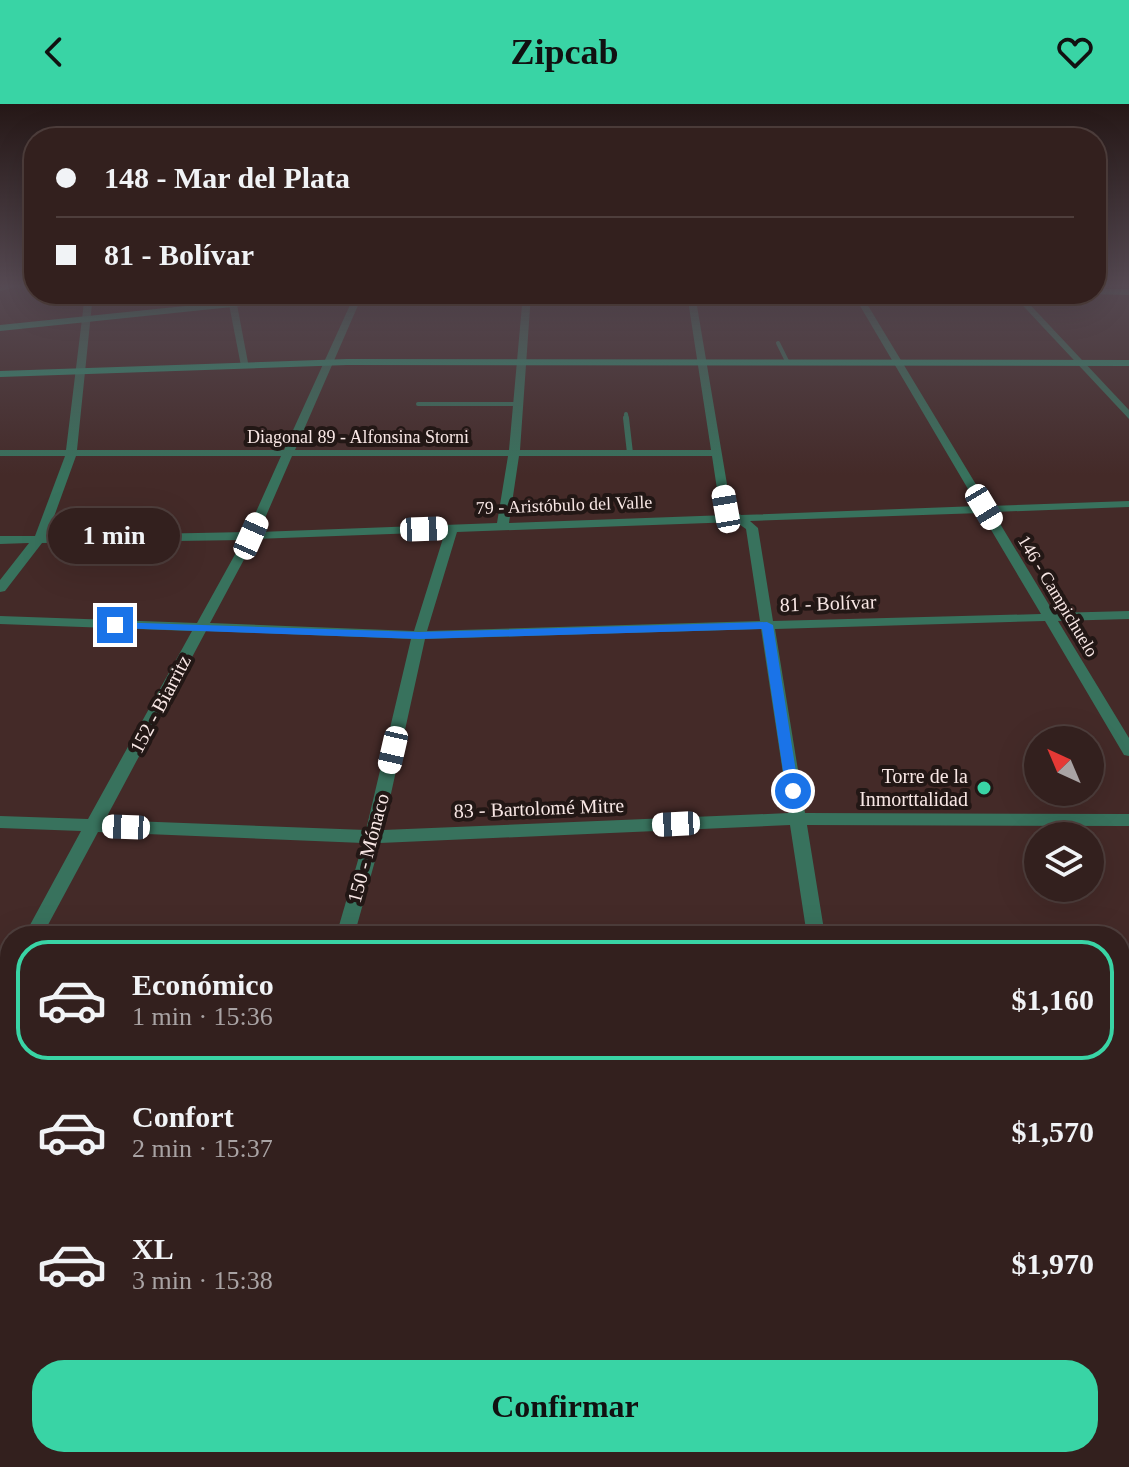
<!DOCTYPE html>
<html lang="es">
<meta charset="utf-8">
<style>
body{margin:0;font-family:Georgia,serif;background:#3b2827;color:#f1f3f6;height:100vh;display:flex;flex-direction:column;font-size:30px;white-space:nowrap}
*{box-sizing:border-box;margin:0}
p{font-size:26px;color:#a9a3a4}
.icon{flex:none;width:44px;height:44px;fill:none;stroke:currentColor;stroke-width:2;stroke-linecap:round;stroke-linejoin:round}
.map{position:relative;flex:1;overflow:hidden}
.details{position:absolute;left:0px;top:822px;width:1130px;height:542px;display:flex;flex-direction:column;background:#33201e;border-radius:32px 32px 0 0;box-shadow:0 8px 32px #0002,0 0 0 2px #4e3e3c}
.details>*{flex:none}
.hud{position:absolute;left:24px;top:24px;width:1082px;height:176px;border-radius:32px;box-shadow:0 8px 32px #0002,0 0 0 2px #4e3e3c;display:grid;align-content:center;height:176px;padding:0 32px;background:#33201e}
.needle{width:52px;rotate:316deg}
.controls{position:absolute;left:1024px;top:622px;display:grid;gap:16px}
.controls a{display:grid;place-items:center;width:80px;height:80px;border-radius:50%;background:#33201e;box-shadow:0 8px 32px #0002,0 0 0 2px #4e3e3c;font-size:40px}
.end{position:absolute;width:36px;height:36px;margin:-18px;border:10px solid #1a73e8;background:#fff;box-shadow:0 0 0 4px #fff}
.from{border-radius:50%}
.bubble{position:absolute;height:56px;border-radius:28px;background:#33201e;box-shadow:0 8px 32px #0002,0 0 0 2px #4e3e3c;font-size:26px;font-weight:700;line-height:56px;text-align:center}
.car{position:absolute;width:24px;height:48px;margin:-24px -12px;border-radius:10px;box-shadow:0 0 6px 2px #0007;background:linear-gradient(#fff 24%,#345 0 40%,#fff 0 76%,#345 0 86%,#fff 0)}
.hud b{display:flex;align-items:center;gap:28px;height:76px;font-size:30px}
.hud b+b{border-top:2px solid #4e3e3c}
.hud i{width:20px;height:20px;background:#f1f3f6}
ul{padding:14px 0 0;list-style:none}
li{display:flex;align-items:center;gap:24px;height:120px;margin:0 16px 12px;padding:0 16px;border:4px solid transparent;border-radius:32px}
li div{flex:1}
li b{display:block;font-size:30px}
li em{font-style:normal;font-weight:700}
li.on{border-color:#39d4a5}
li>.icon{width:72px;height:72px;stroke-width:1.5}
.button{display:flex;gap:16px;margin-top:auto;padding:16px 32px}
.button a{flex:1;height:92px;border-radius:32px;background:#39d4a5;color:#111;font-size:32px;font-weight:700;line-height:92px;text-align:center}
header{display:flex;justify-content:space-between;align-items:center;height:104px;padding:0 32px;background:#39d4a5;color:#111;font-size:36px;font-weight:700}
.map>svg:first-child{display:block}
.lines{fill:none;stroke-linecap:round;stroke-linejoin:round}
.lane-far1{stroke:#38725d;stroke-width:4}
.lane{stroke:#38725d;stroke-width:6}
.street{fill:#38725d;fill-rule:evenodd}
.secondary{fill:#2e9675;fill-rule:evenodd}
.route{fill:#1a73e8}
.poi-dot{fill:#39d4a5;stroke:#221715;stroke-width:3}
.labels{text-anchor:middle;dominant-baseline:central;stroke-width:8;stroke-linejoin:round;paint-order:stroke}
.far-street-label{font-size:18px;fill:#f8e7e5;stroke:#221715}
.street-label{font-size:20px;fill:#f8e7e5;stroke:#221715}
.poi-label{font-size:20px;fill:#f8e7e5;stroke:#221715;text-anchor:end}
</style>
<header><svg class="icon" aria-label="back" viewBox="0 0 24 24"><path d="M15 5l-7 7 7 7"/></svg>Zipcab<svg class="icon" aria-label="heart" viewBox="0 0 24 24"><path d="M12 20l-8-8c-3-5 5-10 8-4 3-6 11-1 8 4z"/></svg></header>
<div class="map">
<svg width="1129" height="1363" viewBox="0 0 1129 1363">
<rect width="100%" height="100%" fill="#442a28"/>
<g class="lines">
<g class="lane-far1">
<path d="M 778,239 L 788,259"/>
<path d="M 418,300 L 517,300"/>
<path d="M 626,310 L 627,316"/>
</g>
<path class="lane" d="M 626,314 L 630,349"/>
<g class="street">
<path d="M 12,180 L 26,180 L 0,187 L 0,183 Z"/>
<path d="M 85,190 L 93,190 L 77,346 L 284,346 L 355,190 L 363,190 L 295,346 L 509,346 L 523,190 L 531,190 L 520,346 L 711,346 L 687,190 L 695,190 L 731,404 L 741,411 L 978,402 L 853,190 L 861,190 L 989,402 L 1129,397 L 1129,403 L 993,408 L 1054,509 L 1129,507 L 1129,515 L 1058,517 L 1129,634 L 1129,652 L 1124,651 L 1045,517 L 775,525 L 805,709 L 1129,710 L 1129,722 L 807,721 L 825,832 L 807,832 L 790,721 L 380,739 L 354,832 L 336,832 L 363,739 L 98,728 L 42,832 L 24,832 L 81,727 L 0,724 L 0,712 L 88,715 L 192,527 L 0,520 L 0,512 L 197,519 L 243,436 L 42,439 L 5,487 L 0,488 L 0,476 L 29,439 L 0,440 L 0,432 L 35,432 L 65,352 L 0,352 L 0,346 L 66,346 ZM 76,352 L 281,352 L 247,428 L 47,432 ZM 292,352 L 508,352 L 497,419 L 259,428 ZM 519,352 L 712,352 L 720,405 L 727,411 L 509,419 ZM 981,409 L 1041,510 L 773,517 L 758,424 L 750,417 ZM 736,418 L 746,425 L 760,517 L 427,527 L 457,428 ZM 445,428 L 414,527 L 210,519 L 255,435 ZM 761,525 L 789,709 L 383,726 L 425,535 ZM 206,527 L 411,535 L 366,726 L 105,716 Z"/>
<path d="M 227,190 L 235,190 L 249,264 L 241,262 Z"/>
<path d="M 1012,190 L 1020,190 L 1129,306 L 1129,315 Z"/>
<path d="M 10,865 L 10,891 L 7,897 L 0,899 L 0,873 L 3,867 Z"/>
<path d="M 1129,1018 L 1129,1038 L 1120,1039 L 1120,1019 Z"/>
<path d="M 0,1029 L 10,1030 L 10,1052 L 0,1051 Z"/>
<path d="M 187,1354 L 215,1354 L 213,1363 L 185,1363 Z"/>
<path d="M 881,1354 L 909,1354 L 911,1363 L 883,1363 Z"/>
</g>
<g class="secondary">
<path d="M 1096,185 L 1129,185 L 1129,191 L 1092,190 L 1096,190 Z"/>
<path d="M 301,190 L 335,190 L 330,193 L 0,227 L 0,221 Z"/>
<path d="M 347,255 L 1129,256 L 1129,262 L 347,261 L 0,273 L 0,267 Z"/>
</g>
</g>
<linearGradient id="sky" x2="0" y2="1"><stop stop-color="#251716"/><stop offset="0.49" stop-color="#564a53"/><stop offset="1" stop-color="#564a53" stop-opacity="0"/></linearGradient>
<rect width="1129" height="371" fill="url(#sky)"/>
<path class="route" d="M 111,518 L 419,528 L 767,518 L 773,521 L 799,687 L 793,692 L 786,687 L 762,525 L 419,535 L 115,524 L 110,521 Z"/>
<circle class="poi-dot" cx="984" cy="684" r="8"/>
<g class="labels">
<g class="far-street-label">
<text x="358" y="333">Diagonal 89 - Alfonsina Storni</text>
<text transform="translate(564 401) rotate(-2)">79 - Aristóbulo del Valle</text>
<text transform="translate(1058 492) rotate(59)">146 - Campichuelo</text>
</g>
<g class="street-label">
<text transform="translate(828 499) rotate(-2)">81 - Bolívar</text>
<text transform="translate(160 600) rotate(-62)">152 - Biarritz</text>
<text transform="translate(539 704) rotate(-2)">83 - Bartolomé Mitre</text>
<text transform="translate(368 744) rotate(-75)">150 - Mónaco</text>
</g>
<g class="poi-label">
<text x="968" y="672">Torre de la<tspan x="968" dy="23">Inmorttalidad</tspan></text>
</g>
</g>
</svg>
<div class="controls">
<a><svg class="needle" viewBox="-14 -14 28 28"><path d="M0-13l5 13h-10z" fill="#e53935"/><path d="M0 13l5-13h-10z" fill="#a9a3a4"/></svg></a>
<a><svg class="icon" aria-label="layers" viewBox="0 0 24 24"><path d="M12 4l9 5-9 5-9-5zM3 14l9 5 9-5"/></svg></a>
</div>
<i class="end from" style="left:793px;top:687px"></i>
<i class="end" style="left:115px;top:521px"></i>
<div class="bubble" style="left:48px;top:404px;width:132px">1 min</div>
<i class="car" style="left:984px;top:403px;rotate:149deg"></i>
<i class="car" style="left:726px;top:405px;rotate:350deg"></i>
<i class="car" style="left:424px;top:425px;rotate:88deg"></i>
<i class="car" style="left:251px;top:432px;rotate:24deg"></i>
<i class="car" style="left:393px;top:646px;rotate:193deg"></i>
<i class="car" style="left:676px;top:720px;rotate:267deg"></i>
<i class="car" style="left:126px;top:723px;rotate:272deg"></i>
<div class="hud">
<b><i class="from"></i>148 - Mar del Plata</b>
<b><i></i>81 - Bolívar</b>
</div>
<section class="details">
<ul>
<li class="on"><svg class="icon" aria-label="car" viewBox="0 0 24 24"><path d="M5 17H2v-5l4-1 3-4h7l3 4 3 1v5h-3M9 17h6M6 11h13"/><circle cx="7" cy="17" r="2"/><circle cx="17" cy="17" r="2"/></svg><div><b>Económico</b><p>1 min · 15:36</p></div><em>$1,160</em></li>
<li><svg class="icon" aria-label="car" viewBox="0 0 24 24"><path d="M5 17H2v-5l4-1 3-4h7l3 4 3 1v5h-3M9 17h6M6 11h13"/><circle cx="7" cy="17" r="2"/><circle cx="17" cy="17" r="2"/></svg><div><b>Confort</b><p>2 min · 15:37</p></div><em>$1,570</em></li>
<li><svg class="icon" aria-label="car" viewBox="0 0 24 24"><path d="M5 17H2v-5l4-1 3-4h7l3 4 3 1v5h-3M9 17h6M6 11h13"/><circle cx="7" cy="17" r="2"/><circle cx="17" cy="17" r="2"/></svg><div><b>XL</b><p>3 min · 15:38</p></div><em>$1,970</em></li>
</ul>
<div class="button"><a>Confirmar</a></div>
</section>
</div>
